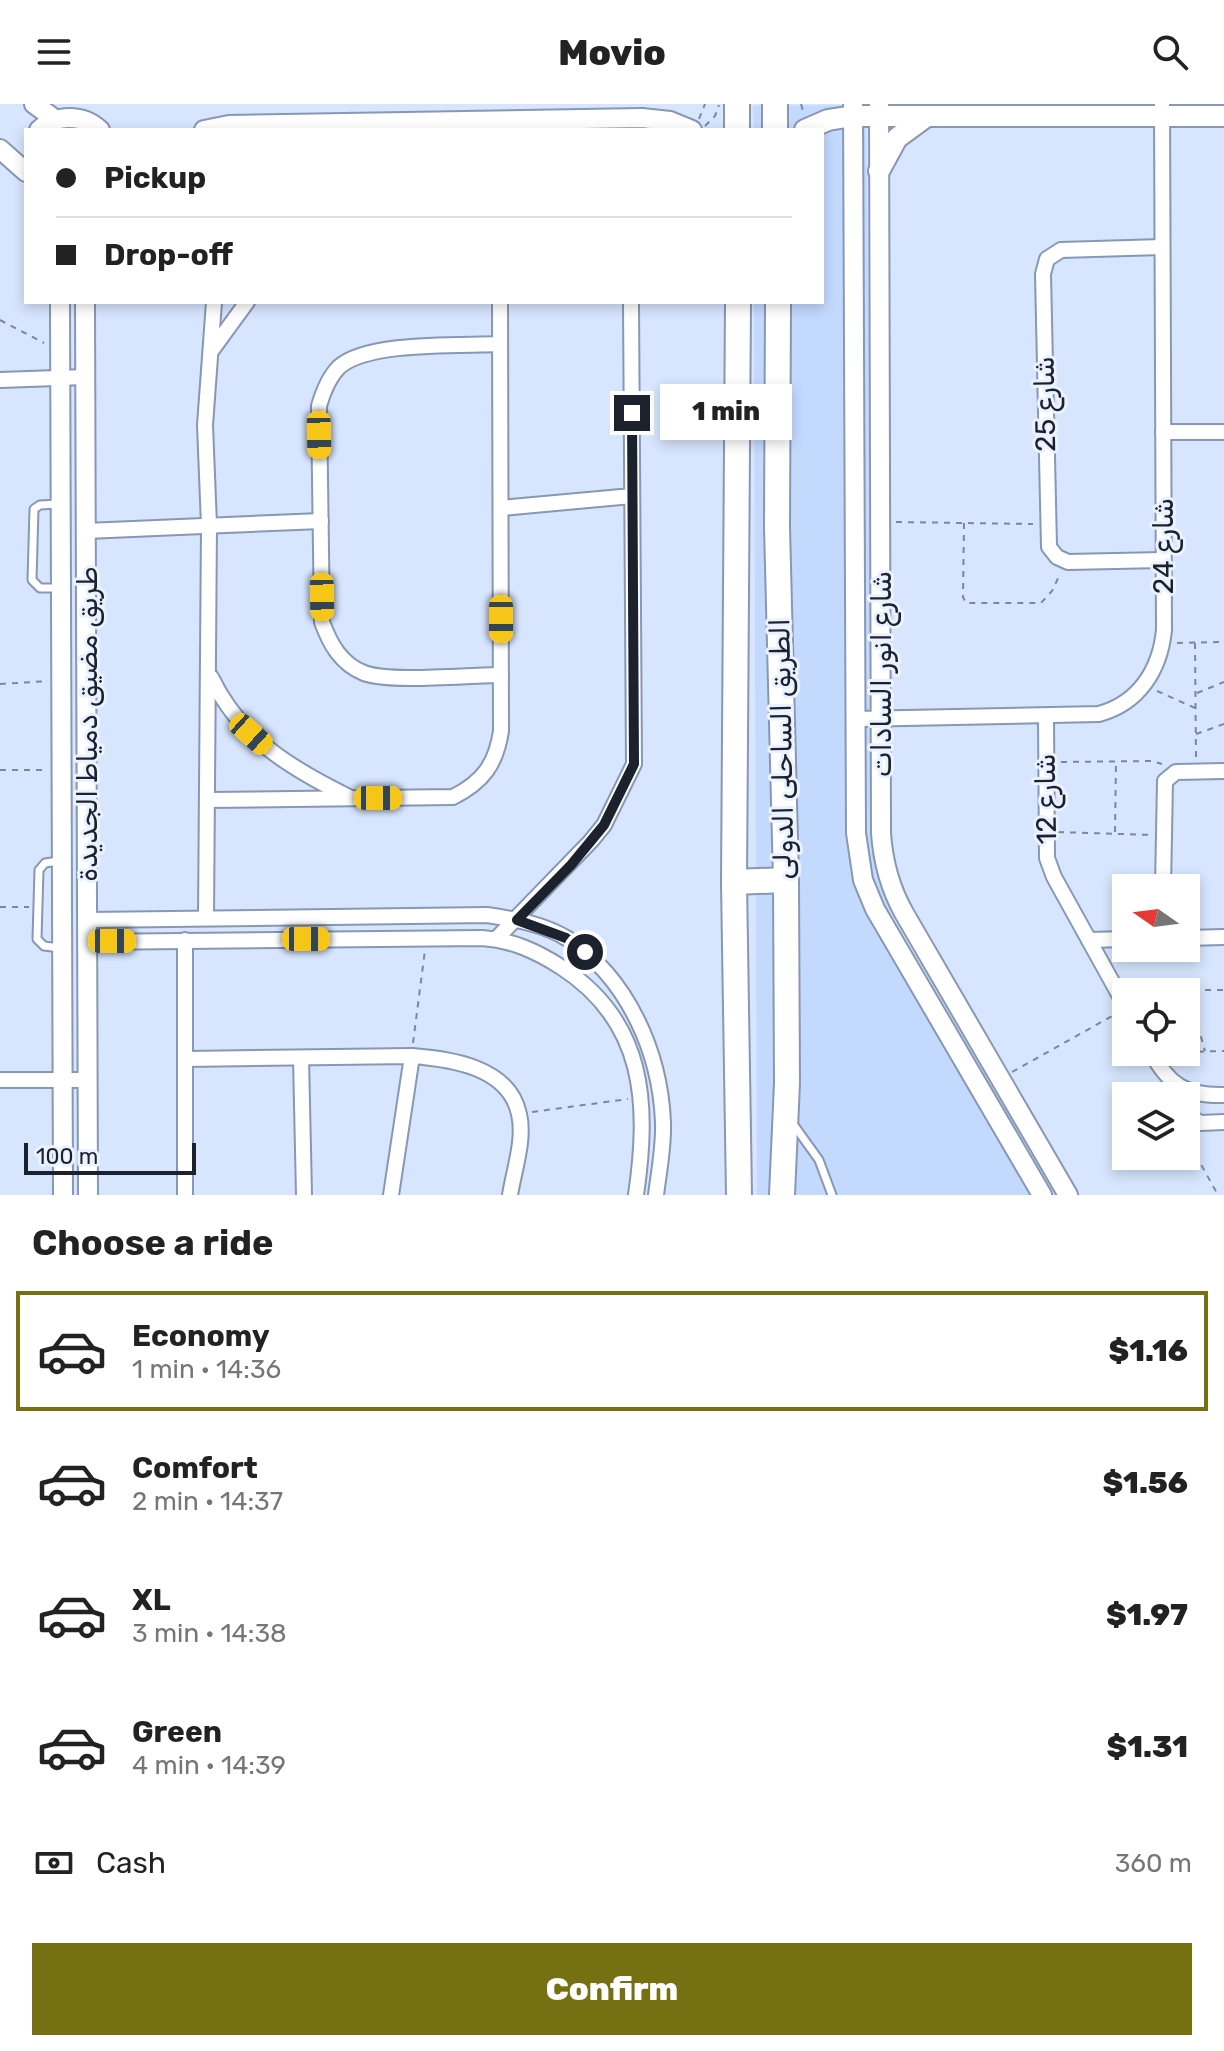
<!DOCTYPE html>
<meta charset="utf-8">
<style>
body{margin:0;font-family:Rubik,Cairo,sans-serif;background:#f2f2f2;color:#222;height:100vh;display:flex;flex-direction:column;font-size:30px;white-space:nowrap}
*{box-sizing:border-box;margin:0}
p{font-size:26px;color:#767676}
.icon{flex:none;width:44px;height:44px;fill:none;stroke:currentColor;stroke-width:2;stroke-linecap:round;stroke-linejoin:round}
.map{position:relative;height:1091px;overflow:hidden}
.details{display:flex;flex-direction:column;background:#fff;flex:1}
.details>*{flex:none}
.guide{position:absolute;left:24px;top:24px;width:800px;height:176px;border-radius:0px;box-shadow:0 4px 12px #0003;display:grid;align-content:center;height:176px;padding:0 32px;background:#fff}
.needle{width:52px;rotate:284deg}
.fabs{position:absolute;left:1112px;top:770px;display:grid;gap:16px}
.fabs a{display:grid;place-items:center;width:88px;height:88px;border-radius:0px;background:#fff;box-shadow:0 4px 12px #0003;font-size:40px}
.scale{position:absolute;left:24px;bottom:20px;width:172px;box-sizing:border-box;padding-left:8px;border:4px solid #1b212d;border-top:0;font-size:22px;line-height:28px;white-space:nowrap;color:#1b212d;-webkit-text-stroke:6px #ebf2ff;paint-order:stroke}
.end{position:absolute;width:36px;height:36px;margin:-18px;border:10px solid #1b212d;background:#fff;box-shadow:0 0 0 4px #fff}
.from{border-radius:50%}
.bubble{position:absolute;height:56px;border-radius:0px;background:#fff;box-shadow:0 4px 12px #0003;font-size:26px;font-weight:800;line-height:56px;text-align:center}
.car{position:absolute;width:24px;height:48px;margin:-24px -12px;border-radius:10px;box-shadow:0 0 6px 2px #0007;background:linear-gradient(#f5c518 24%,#345 0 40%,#f5c518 0 76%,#345 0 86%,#f5c518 0)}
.guide b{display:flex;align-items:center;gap:28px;height:76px;font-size:30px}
.guide b+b{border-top:2px solid #e0e0e0}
.guide i{width:20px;height:20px;background:#222}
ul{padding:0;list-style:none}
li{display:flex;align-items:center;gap:24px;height:120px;margin:0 16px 12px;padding:0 16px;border:4px solid transparent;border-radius:0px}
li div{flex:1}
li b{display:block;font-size:30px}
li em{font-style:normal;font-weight:800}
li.selected{border-color:#757011}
li>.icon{width:72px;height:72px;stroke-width:1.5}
h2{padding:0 32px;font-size:36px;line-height:96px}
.pay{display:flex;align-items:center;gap:20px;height:88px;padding:0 32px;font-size:30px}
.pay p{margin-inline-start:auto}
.cta{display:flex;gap:16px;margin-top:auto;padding:16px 32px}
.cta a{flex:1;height:92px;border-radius:0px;background:#757011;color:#fff;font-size:32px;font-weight:800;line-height:92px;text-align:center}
header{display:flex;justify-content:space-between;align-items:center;height:104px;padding:0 32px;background:#fff;font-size:36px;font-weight:800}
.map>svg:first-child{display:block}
.built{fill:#c4d9fe}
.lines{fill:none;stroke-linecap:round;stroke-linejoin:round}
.lane-casing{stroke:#8797b4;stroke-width:11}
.street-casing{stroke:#8797b4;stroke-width:18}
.secondary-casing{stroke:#8797b4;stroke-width:22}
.primary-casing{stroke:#8797b4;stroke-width:24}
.highway-casing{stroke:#8797b4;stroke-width:28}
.path{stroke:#7d879a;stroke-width:2;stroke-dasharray:6 6;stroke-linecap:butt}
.lane{stroke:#fff;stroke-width:7}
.street{stroke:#fff;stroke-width:14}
.secondary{stroke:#fff;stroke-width:18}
.primary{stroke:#fff;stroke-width:20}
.highway{stroke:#fff;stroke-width:24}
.route{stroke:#1b212d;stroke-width:10}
.labels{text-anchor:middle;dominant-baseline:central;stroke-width:6;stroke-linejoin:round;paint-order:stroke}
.street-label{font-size:28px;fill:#1b212d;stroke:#ebf2ff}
</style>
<header><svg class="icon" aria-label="menu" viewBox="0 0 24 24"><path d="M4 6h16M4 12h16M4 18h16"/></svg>Movio<svg class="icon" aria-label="search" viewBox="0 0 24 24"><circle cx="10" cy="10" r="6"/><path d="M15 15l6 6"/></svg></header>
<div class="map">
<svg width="1224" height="1091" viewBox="0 0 1224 1091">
<rect width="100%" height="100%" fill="#d7e5fe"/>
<path class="built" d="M 866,1 L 875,767 L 891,811 L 1056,1091 L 757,1091 L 754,198 L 822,198 L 822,26 L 754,26 L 753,2 Z"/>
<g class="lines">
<defs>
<g id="lane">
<path d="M 58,400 L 40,401 L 34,405 L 32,476 L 40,484 L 59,484"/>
<path d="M 59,757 L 45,759 L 39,766 L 37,835 L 44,842 L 60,844"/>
<path d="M 791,1017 L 819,1056 L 832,1091"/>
</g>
<g id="street">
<path d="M 1162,143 L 1061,146 L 1047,155 L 1043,170 L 1049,443 L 1057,453 L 1068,458 L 1163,456"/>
<path d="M 500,240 C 460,242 368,237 339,263 C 328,274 323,288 319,302 L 322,518 C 330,540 341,560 364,569 C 391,579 468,571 501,571"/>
<path d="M 212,246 L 247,198"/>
<path d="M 0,276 L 85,273"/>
<path d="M 1163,328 L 1224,328"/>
<path d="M 501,404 L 632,392"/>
<path d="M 86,427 L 321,417"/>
<path d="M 211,573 C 240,634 290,664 349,693"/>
<path d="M 1046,612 L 1047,754 L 1054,773 L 1126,903"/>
<path d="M 855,615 L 1099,610 C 1139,599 1160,566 1164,526 L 1162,0"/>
<path d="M 207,696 L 453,693 C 483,678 496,660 501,627 L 500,198"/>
<path d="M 1163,784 L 1165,677 L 1176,668 L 1224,667"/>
<path d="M 206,814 L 209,421 L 205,321 L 214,198"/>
<path d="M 87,816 L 487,811 C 514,815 544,820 568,835 C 628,875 660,948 663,1018 C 664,1042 659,1067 656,1091"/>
<path d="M 1186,834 L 1224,833"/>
<path d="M 496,835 L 591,737 L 604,721 L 634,660 L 631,198"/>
<path d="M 1089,836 L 1126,835"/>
<path d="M 87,838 L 482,834 C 512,836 536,847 561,863 C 646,918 649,1000 636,1091"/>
<path d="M 1151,948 C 1169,981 1185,992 1224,991"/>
<path d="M 301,954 L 304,1091"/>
<path d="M 185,955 L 412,952 C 451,955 509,963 519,1010 C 525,1035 514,1066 510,1091"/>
<path d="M 0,976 L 87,976"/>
<path d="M 1186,1010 L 1200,1019 L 1224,1018"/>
<path d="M 185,1091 L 185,836"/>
<path d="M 391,1091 L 412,952"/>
</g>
<g id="secondary">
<path d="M 34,0 L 56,16"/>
<path d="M 853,0 L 856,729 L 863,776 L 875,805 L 1042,1091"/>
<path d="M 879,0 L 881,729 C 883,758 890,784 904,809 L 1068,1091"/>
<path d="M 39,26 C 56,10 83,10 100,26"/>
<path d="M 204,26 L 229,21 L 642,14 L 670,17 L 692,26"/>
<path d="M 0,45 L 26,68"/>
<path d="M 60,198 L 63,1091"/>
<path d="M 85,198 L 88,1091"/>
</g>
<g id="primary">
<path d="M 805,26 L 828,16 L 853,12 L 1224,12"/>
<path d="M 879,67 L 897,34 L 927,12"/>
</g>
<g id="highway">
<path d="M 775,0 L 775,26"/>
<path d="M 737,26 L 737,0"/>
<path d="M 738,198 L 734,778 L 739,1091"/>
<path d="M 778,198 L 777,423 L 786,776 L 787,979 L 782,1091"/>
<path d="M 734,778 L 786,776"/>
</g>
</defs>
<use href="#lane" class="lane-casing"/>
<use href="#street" class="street-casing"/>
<use href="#secondary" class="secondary-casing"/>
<use href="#primary" class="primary-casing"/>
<use href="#highway" class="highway-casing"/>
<g class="path">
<path d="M 801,0 L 803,7"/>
<path d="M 699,15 L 705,0"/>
<path d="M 705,22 L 715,12 L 719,1"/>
<path d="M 0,216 L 44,239"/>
<path d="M 896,418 L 1033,420"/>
<path d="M 964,419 L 963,493 L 966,499 L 1041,499 L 1052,487 L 1060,470"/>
<path d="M 1177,539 L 1224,538"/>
<path d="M 1195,539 L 1196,654"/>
<path d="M 0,580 L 48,577"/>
<path d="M 1157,587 L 1195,604"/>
<path d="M 1197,589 L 1224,578"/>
<path d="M 1196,630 L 1224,620"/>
<path d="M 1061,658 L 1151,657 L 1162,660"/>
<path d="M 0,666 L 48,666"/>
<path d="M 1058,728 L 1152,731"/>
<path d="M 1115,728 L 1116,658"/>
<path d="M 0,803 L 29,803"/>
<path d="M 1181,886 L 1224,886"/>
<path d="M 1188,886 L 1205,947"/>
<path d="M 413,939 L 425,846"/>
<path d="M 1165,948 L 1180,948"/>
<path d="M 1186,948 L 1224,947"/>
<path d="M 1012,968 L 1114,911"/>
<path d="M 532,1008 L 628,995"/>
<path d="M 1188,1028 L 1193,1046 L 1218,1091"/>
</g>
<use href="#lane" class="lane"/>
<use href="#street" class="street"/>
<use href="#secondary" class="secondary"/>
<use href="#primary" class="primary"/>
<use href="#highway" class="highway"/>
</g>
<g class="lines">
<path class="route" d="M 585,848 L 566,834 L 517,816 L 571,761 L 604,721 L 634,660 L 632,309"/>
</g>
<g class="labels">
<g class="street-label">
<text transform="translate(1045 300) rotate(-91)">شارع 25</text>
<text transform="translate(1163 442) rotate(-90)">شارع 24</text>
<text transform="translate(881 570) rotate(-90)">شارع انور السادات</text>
<text transform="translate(87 620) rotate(-90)">طريق مضيق دمياط الجديدة</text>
<text transform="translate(782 645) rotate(-91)">الطريق الساحلى الدولى</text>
<text transform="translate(1046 695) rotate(-91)">شارع 12</text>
</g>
</g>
</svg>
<div class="fabs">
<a><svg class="needle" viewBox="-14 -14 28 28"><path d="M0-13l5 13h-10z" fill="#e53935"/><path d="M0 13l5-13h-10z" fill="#767676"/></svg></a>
<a><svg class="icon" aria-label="locate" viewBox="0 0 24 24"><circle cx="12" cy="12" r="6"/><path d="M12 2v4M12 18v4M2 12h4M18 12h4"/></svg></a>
<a><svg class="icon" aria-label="layers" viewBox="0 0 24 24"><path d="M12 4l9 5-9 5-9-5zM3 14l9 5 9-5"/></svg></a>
</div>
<div class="scale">100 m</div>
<i class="end from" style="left:585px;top:848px"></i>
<i class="end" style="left:632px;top:309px"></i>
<div class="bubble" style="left:660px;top:280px;width:132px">1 min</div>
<i class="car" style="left:319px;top:331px;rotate:179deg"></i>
<i class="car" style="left:322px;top:493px;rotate:179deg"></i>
<i class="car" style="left:501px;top:515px;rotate:180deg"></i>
<i class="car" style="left:251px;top:630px;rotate:132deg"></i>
<i class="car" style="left:378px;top:694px;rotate:90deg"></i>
<i class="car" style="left:306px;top:835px;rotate:90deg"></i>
<i class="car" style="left:112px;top:837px;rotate:90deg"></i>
<div class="guide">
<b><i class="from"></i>Pickup</b>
<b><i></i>Drop-off</b>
</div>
</div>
<section class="details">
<h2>Choose a ride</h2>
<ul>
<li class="selected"><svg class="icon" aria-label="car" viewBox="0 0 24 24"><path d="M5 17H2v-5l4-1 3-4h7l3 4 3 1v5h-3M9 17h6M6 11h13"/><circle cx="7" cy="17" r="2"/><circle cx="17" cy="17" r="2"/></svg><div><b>Economy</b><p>1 min · 14:36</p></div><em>$1.16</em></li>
<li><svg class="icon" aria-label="car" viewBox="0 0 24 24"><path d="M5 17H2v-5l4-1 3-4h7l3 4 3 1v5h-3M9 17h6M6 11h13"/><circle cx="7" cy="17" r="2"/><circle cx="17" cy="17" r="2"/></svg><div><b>Comfort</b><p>2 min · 14:37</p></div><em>$1.56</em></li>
<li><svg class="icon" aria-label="car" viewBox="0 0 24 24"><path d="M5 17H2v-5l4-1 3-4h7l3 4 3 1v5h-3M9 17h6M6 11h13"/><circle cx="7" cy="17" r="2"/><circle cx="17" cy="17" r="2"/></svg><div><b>XL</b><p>3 min · 14:38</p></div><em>$1.97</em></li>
<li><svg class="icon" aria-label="car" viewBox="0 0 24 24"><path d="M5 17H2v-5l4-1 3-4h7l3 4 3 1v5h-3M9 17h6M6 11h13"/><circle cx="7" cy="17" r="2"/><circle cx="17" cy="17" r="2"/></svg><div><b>Green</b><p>4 min · 14:39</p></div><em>$1.31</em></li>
</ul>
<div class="pay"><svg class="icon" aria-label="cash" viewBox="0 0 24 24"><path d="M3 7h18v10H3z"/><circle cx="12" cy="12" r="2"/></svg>Cash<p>360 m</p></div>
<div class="cta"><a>Confirm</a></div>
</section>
